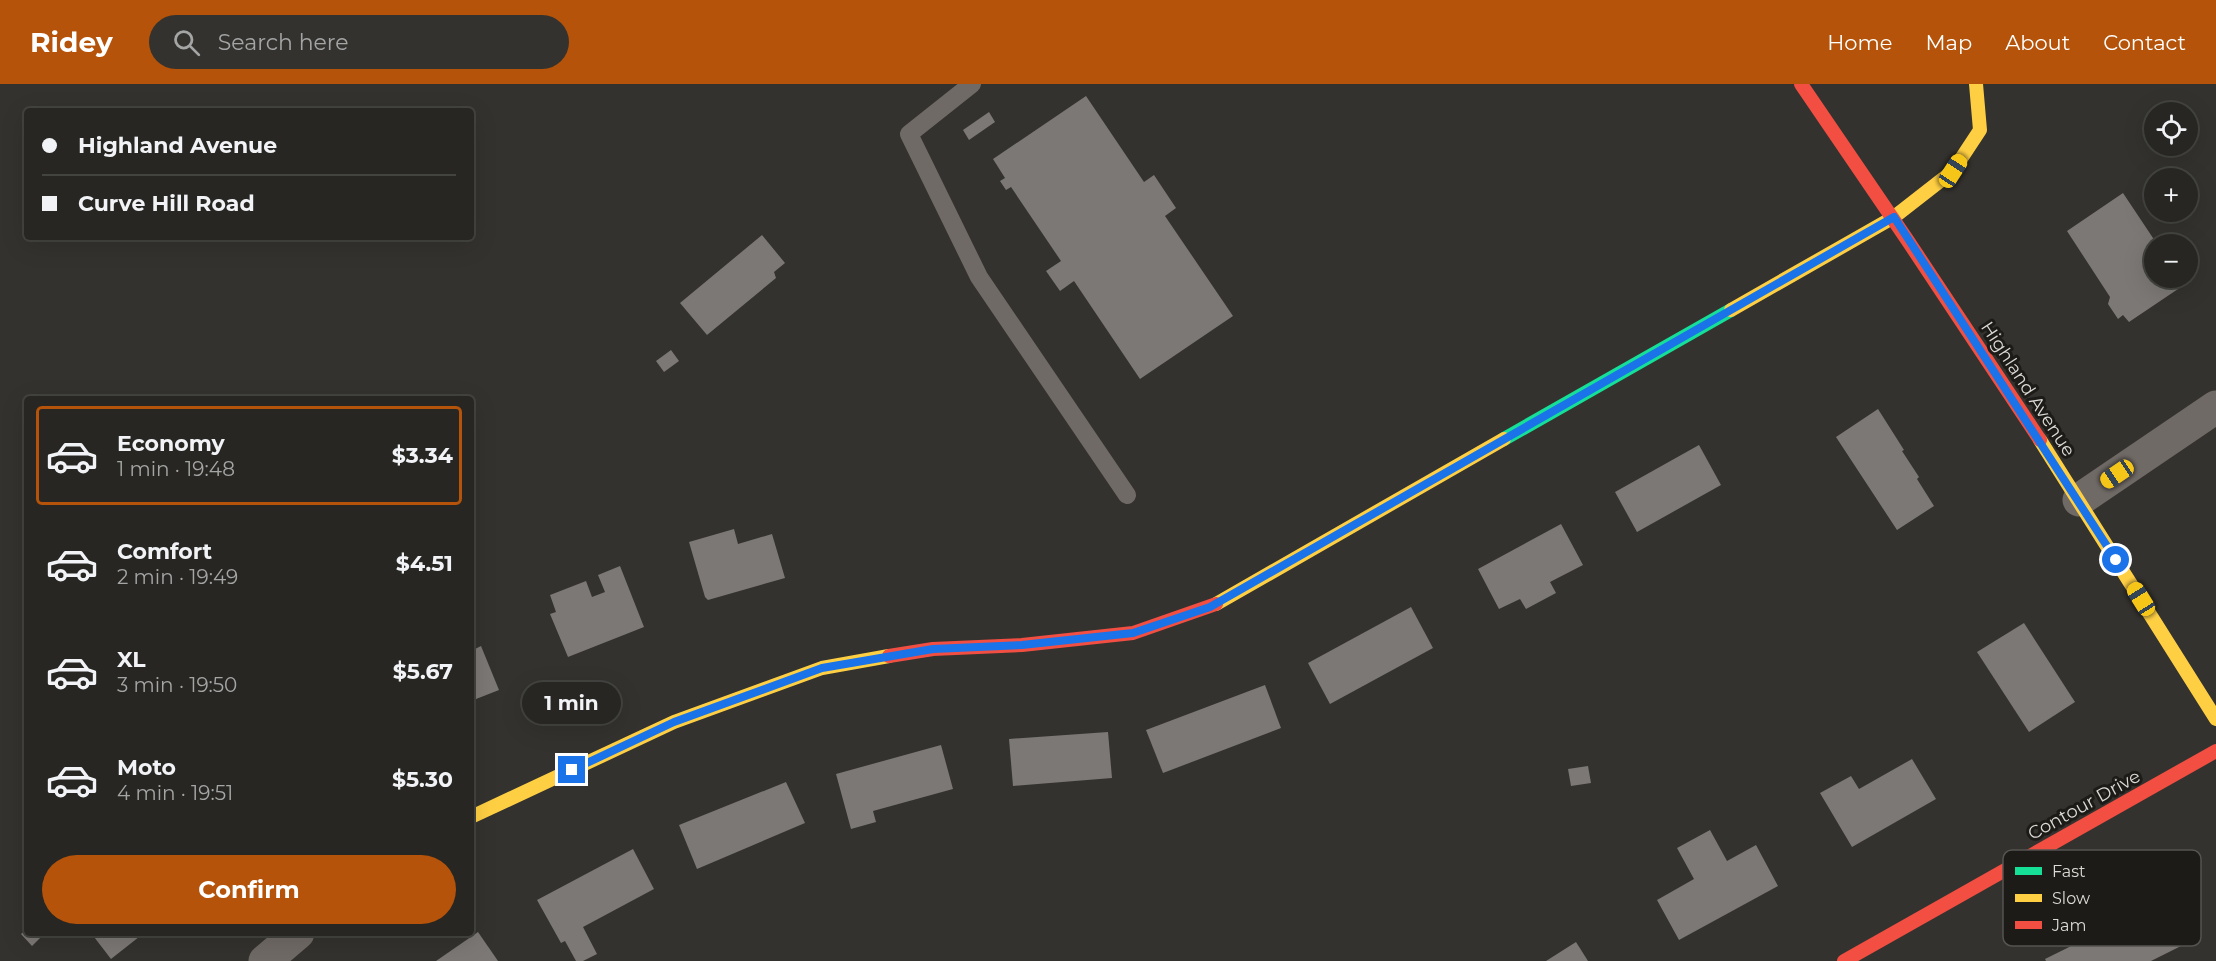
<!DOCTYPE html>
<meta charset="utf-8">
<style>
body{margin:0;font-family:Montserrat,sans-serif;background:#33322f;color:#f1f3f6;height:100vh;display:flex;flex-direction:column;font-size:22px;white-space:nowrap}
*{box-sizing:border-box;margin:0}
p{font-size:20px;color:#a4a5a5}
.icon{flex:none;width:33px;height:33px;fill:none;stroke:currentColor;stroke-width:2;stroke-linecap:round;stroke-linejoin:round}
.map{position:relative;flex:1;overflow:hidden}
.drawer{position:absolute;left:24px;top:312px;width:450px;height:540px;display:flex;flex-direction:column;background:#272622;border-radius:6px;box-shadow:0 6px 24px #0002,0 0 0 2px #434340}
.drawer>*{flex:none}
.hud{position:absolute;left:24px;top:24px;width:450px;height:132px;border-radius:6px;box-shadow:0 6px 24px #0002,0 0 0 2px #434340;display:grid;align-content:center;height:132px;padding:0 18px;background:#272622}
.tools{position:absolute;left:2144px;top:18px;display:grid;gap:12px}
.tools a{display:grid;place-items:center;width:54px;height:54px;border-radius:50%;background:#272622;box-shadow:0 6px 24px #0002,0 0 0 2px #434340;font-size:30px}
.end{position:absolute;width:27px;height:27px;margin:-14px;border:8px solid #1a73e8;background:#fff;box-shadow:0 0 0 3px #fff}
.from{border-radius:50%}
.bubble{position:absolute;height:42px;border-radius:21px;background:#272622;box-shadow:0 6px 24px #0002,0 0 0 2px #434340;font-size:20px;font-weight:700;line-height:42px;text-align:center}
.car{position:absolute;width:18px;height:36px;margin:-18px -9px;border-radius:8px;box-shadow:0 0 4px 2px #0007;background:linear-gradient(#f5c518 24%,#345 0 40%,#f5c518 0 76%,#345 0 86%,#f5c518 0)}
.hud b{display:flex;align-items:center;gap:21px;height:57px;font-size:22px}
.hud b+b{border-top:2px solid #434340}
.hud i{width:15px;height:15px;background:#f1f3f6}
ul{padding:10px 0 0;list-style:none}
li{display:flex;align-items:center;gap:18px;height:99px;margin:0 12px 9px;padding:0 6px;border:3px solid transparent;border-radius:6px}
li div{flex:1}
li b{display:block;font-size:22px}
li em{font-style:normal;font-weight:700}
li.selected{border-color:#b45309}
li>.icon{width:54px;height:54px;stroke-width:1.5}
.cta{display:flex;gap:12px;margin-top:auto;padding:12px 18px}
.cta a{flex:1;height:69px;border-radius:36px;background:#b45309;color:#fff;font-size:24px;font-weight:700;line-height:69px;text-align:center}
header{display:flex;align-items:center;gap:36px;box-sizing:border-box;height:84px;padding:0 30px;background:#b45309;color:#fff}
header strong{font-size:28px}
nav{display:flex;gap:33px;margin-inline-start:auto;font-size:21px}
.search{width:420px;height:54px;background:#33322f;display:flex;align-items:center;gap:15px;box-sizing:border-box;padding:0 21px;border-radius:33px;color:#a4a5a5;font-size:22px}
.map>svg:first-child{display:block}
.building{fill:#7b7875}
.lines{fill:none;stroke-linecap:round;stroke-linejoin:round}
.lane{stroke:#706a66;stroke-width:18}
.street{stroke:#706a66;stroke-width:33}
.fast{stroke:#16e098;stroke-width:14}
.slow{stroke:#ffcf43;stroke-width:14}
.jam{stroke:#f24e42;stroke-width:14}
.route{stroke:#1a73e8;stroke-width:8}
.labels{text-anchor:middle;dominant-baseline:central;stroke-width:6;stroke-linejoin:round;paint-order:stroke}
.street-label{font-size:18px;fill:#dcdad5;stroke:#1d1b18}
.key{fill:#1d1b18;stroke:#565451;stroke-width:1.5}
.key-label{font-size:16px;fill:#dcdad5}
</style>
<header>
<strong>Ridey</strong>
<div class="search"><svg class="icon" aria-label="search" viewBox="0 0 24 24"><circle cx="10" cy="10" r="6"/><path d="M15 15l6 6"/></svg>Search here</div>
<nav><a>Home</a><a>Map</a><a>About</a><a>Contact</a></nav>
</header>
<div class="map">
<svg width="2216" height="877" viewBox="0 0 2216 877">
<rect width="100%" height="100%" fill="#34322e"/>
<g class="building">
<path d="M 1086,12 L 1144,98 L 1154,91 L 1176,124 L 1165,132 L 1233,232 L 1140,295 L 1074,197 L 1060,207 L 1046,187 L 1061,177 L 1011,103 L 1006,106 L 1000,97 L 1005,94 L 993,75 Z"/>
<path d="M 989,28 L 995,38 L 969,56 L 963,46 Z"/>
<path d="M 2123,109 L 2157,160 L 2154,160 L 2154,194 L 2179,194 L 2184,201 L 2129,238 L 2123,231 L 2118,235 L 2108,220 L 2110,213 L 2067,147 Z"/>
<path d="M 762,151 L 785,179 L 774,188 L 776,194 L 707,251 L 680,219 Z"/>
<path d="M 671,266 L 679,277 L 664,288 L 656,277 Z"/>
<path d="M 1878,325 L 1904,366 L 1902,367 L 1919,393 L 1917,395 L 1934,422 L 1897,446 L 1836,353 Z"/>
<path d="M 1699,361 L 1721,401 L 1637,448 L 1615,408 Z"/>
<path d="M 1561,440 L 1583,481 L 1550,498 L 1556,509 L 1526,525 L 1520,515 L 1499,525 L 1478,485 Z"/>
<path d="M 734,445 L 738,460 L 772,450 L 785,494 L 708,516 L 705,513 L 689,458 Z"/>
<path d="M 620,482 L 644,543 L 568,573 L 550,530 L 556,528 L 550,511 L 586,497 L 592,513 L 605,508 L 598,491 Z"/>
<path d="M 1411,523 L 1433,564 L 1330,620 L 1308,579 Z"/>
<path d="M 2024,539 L 2075,618 L 2029,648 L 1977,568 Z"/>
<path d="M 481,562 L 499,606 L 471,617 L 471,567 Z"/>
<path d="M 1265,601 L 1281,644 L 1163,689 L 1146,646 Z"/>
<path d="M 1108,648 L 1112,694 L 1013,702 L 1009,655 Z"/>
<path d="M 941,661 L 953,705 L 873,727 L 876,738 L 851,745 L 836,690 Z"/>
<path d="M 1912,675 L 1936,715 L 1852,763 L 1820,709 L 1851,692 L 1859,705 Z"/>
<path d="M 1588,682 L 1591,699 L 1571,702 L 1568,685 Z"/>
<path d="M 786,698 L 805,739 L 697,785 L 679,741 Z"/>
<path d="M 1710,746 L 1727,777 L 1756,761 L 1778,802 L 1679,856 L 1657,816 L 1694,795 L 1677,764 Z"/>
<path d="M 633,765 L 654,805 L 583,843 L 597,870 L 583,877 L 576,877 L 565,857 L 561,859 L 537,816 Z"/>
<path d="M 2160,818 L 2181,862 L 2151,877 L 2046,877 L 2045,875 Z"/>
<path d="M 27,845 L 27,849 L 38,849 L 42,852 L 32,862 L 21,850 Z"/>
<path d="M 478,848 L 498,877 L 436,877 Z"/>
<path d="M 91,849 L 144,849 L 111,875 Z"/>
<path d="M 1576,858 L 1588,877 L 1546,877 Z"/>
</g>
<g class="lines">
<path class="lane" d="M 972,0 L 909,50 L 979,193 L 1127,411"/>
<g class="street">
<path d="M 2079,416 L 2216,323"/>
<path d="M 265,877 L 298,849"/>
</g>
<path class="fast" d="M 1504,355 L 1731,226"/>
<g class="slow">
<path d="M 1731,226 L 1894,133 L 1953,87 L 1980,46 L 1976,0"/>
<path d="M 2040,356 L 2216,635"/>
<path d="M 1216,520 L 1504,355"/>
<path d="M 471,733 L 674,638 L 822,584 L 889,572"/>
</g>
<g class="jam">
<path d="M 1801,0 L 1908,157 L 2040,356"/>
<path d="M 889,572 L 933,565 L 1022,561 L 1133,549 L 1216,520"/>
<path d="M 1844,877 L 2216,667"/>
</g>
</g>
<g class="lines">
<path class="route" d="M 572,686 L 674,638 L 822,584 L 933,565 L 1022,561 L 1133,549 L 1210,523 L 1894,133 L 2116,476"/>
</g>
<g class="labels">
<g class="street-label">
<text transform="translate(2028 305) rotate(57)">Highland Avenue</text>
<text transform="translate(2084 721) rotate(-29)">Contour Drive</text>
</g>
</g>
<rect x="2003" y="766" width="198" height="96" rx="9" class="key"/>
<rect x="2015" y="783" width="27" height="8" fill="#16e098"/>
<rect x="2015" y="810" width="27" height="8" fill="#ffcf43"/>
<rect x="2015" y="837" width="27" height="8" fill="#f24e42"/>
<g class="key-label">
<text x="2052" y="793">Fast</text>
<text x="2052" y="820">Slow</text>
<text x="2052" y="847">Jam</text>
</g>
</svg>
<div class="tools">
<a><svg class="icon" aria-label="locate" viewBox="0 0 24 24"><circle cx="12" cy="12" r="6"/><path d="M12 2v4M12 18v4M2 12h4M18 12h4"/></svg></a>
<a>+</a>
<a>−</a>
</div>
<i class="end from" style="left:2116px;top:476px"></i>
<i class="end" style="left:572px;top:686px"></i>
<div class="bubble" style="left:522px;top:598px;width:99px">1 min</div>
<i class="car" style="left:1953px;top:87px;rotate:33deg"></i>
<i class="car" style="left:2117px;top:390px;rotate:236deg"></i>
<i class="car" style="left:2141px;top:515px;rotate:328deg"></i>
<div class="hud">
<b><i class="from"></i>Highland Avenue</b>
<b><i></i>Curve Hill Road</b>
</div>
<section class="drawer">
<ul>
<li class="selected"><svg class="icon" aria-label="car" viewBox="0 0 24 24"><path d="M5 17H2v-5l4-1 3-4h7l3 4 3 1v5h-3M9 17h6M6 11h13"/><circle cx="7" cy="17" r="2"/><circle cx="17" cy="17" r="2"/></svg><div><b>Economy</b><p>1 min · 19:48</p></div><em>$3.34</em></li>
<li><svg class="icon" aria-label="car" viewBox="0 0 24 24"><path d="M5 17H2v-5l4-1 3-4h7l3 4 3 1v5h-3M9 17h6M6 11h13"/><circle cx="7" cy="17" r="2"/><circle cx="17" cy="17" r="2"/></svg><div><b>Comfort</b><p>2 min · 19:49</p></div><em>$4.51</em></li>
<li><svg class="icon" aria-label="car" viewBox="0 0 24 24"><path d="M5 17H2v-5l4-1 3-4h7l3 4 3 1v5h-3M9 17h6M6 11h13"/><circle cx="7" cy="17" r="2"/><circle cx="17" cy="17" r="2"/></svg><div><b>XL</b><p>3 min · 19:50</p></div><em>$5.67</em></li>
<li><svg class="icon" aria-label="car" viewBox="0 0 24 24"><path d="M5 17H2v-5l4-1 3-4h7l3 4 3 1v5h-3M9 17h6M6 11h13"/><circle cx="7" cy="17" r="2"/><circle cx="17" cy="17" r="2"/></svg><div><b>Moto</b><p>4 min · 19:51</p></div><em>$5.30</em></li>
</ul>
<div class="cta"><a>Confirm</a></div>
</section>
</div>
